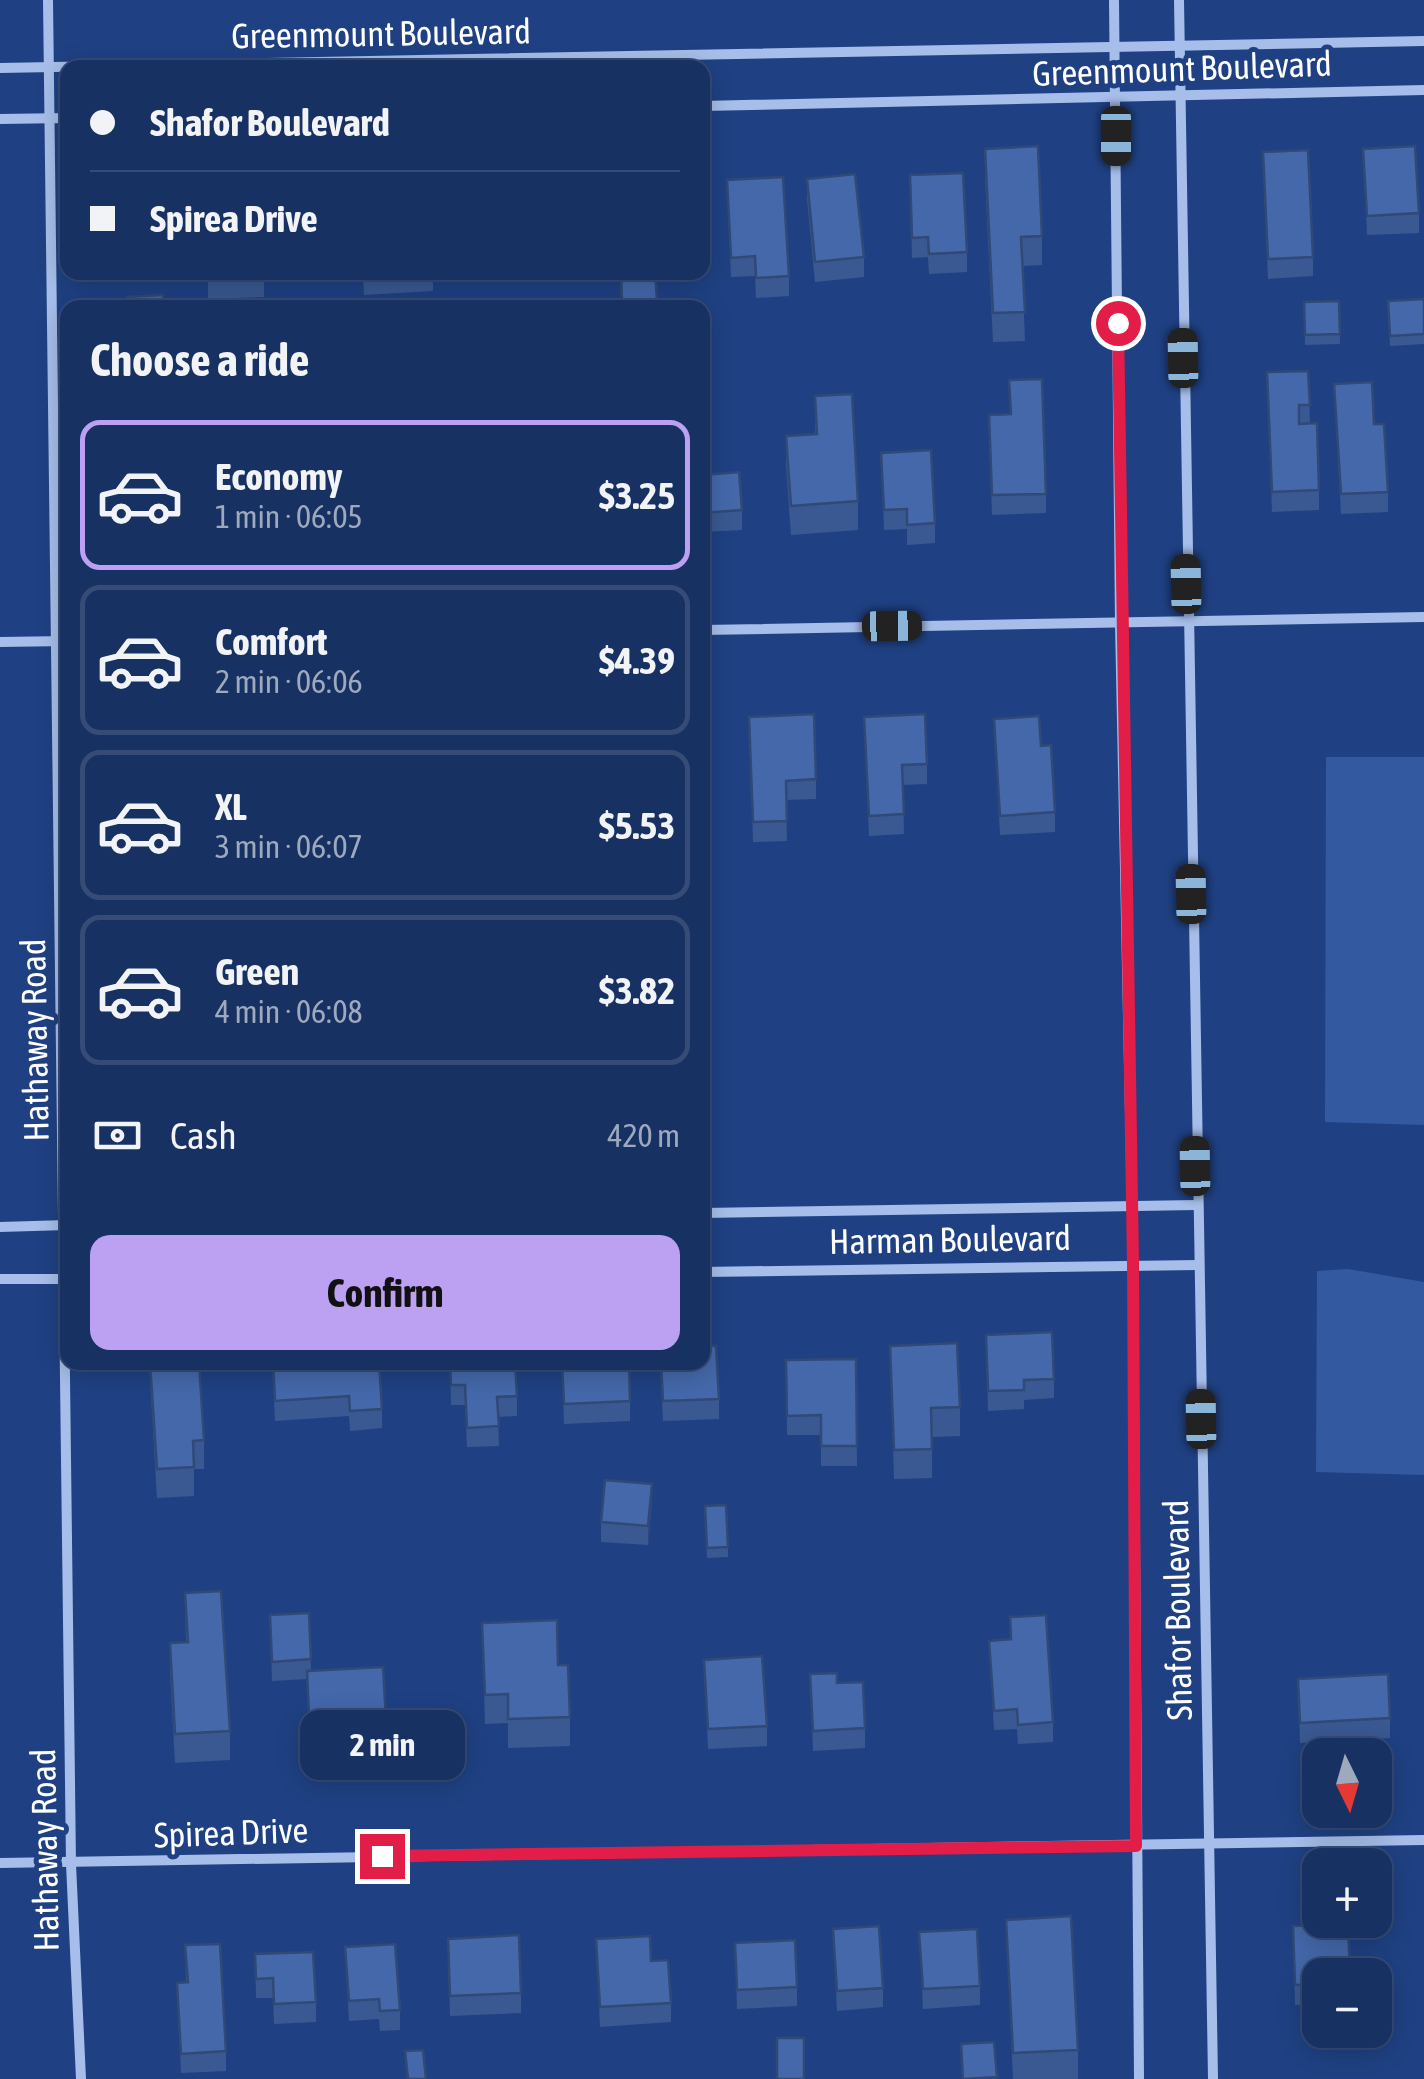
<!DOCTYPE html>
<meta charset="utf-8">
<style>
body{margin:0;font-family:"Asap Condensed",sans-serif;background:#243d6b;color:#f1f3f6;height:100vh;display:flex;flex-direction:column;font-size:38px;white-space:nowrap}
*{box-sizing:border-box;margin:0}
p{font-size:32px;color:#9ea9be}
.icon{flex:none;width:55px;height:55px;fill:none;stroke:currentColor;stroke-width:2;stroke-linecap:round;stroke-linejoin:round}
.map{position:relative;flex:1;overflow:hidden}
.drawer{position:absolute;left:60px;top:300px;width:650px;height:1070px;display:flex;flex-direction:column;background:#173162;border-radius:20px;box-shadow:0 5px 25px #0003,0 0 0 2px #364c77}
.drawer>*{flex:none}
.banner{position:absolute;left:60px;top:60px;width:650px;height:220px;border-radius:20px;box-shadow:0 5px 25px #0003,0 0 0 2px #364c77;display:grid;align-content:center;height:220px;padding:0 30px;background:#173162}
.needle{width:65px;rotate:175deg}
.tools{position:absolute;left:1302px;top:1738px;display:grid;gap:20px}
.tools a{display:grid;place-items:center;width:90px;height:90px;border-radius:20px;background:#173162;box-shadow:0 5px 25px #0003,0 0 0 2px #364c77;font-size:50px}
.end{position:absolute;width:45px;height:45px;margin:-22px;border:12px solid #e11d48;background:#fff;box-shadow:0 0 0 5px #fff}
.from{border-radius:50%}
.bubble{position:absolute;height:70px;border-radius:20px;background:#173162;box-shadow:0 5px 25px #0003,0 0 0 2px #364c77;font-size:32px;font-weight:700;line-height:70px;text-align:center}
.car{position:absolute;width:30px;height:60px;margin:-30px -15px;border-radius:12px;box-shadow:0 0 8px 2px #0007;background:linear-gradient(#222 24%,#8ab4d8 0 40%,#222 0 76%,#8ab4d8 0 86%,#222 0)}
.banner b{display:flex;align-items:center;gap:35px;height:95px;font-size:38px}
.banner b+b{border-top:2px solid #364c77}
.banner i{width:25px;height:25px;background:#f1f3f6}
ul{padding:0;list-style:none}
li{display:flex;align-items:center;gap:30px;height:150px;margin:0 20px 15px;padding:0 10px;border:5px solid #364c77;border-radius:20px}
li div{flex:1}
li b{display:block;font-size:38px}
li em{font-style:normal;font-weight:700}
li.selected{border-color:#bca0f2}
li>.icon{width:90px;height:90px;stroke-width:1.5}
h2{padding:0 30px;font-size:45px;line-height:120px}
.pay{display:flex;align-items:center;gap:25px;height:110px;padding:0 30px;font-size:38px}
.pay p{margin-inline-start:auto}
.primary-button{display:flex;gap:20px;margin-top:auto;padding:20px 30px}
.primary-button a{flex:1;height:115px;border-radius:20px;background:#bca0f2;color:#111;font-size:40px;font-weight:700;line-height:115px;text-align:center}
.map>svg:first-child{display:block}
.green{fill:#3359a1}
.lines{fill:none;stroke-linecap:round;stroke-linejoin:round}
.minor{stroke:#a6bee9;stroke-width:10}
.wall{fill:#3a5992}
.shaded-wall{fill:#304977}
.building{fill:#4468aa;stroke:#304977;stroke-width:2.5}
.route{stroke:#e11d48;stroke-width:12}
.labels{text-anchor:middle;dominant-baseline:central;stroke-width:10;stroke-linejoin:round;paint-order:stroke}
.street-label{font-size:35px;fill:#fff;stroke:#1f4183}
</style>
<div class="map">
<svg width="1424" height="2079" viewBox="0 0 1424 2079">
<rect width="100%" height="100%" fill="#1f4183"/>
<g class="green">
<path d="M 1326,757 L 1424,757 L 1424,1125 L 1325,1122 Z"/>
<path d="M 1348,1269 L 1424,1282 L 1424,1475 L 1316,1472 L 1317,1271 Z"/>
</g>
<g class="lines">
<g class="minor">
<path d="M 48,0 L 71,1864 L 81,2079"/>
<path d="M 1114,0 L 1120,623 L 1133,1263 L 1139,2079"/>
<path d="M 1179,0 L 1213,2079"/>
<path d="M 0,68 L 1424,41"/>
<path d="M 702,106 L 1424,90"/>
<path d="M 0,119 L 68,118"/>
<path d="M 702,630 L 1424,617"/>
<path d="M 0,642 L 68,641"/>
<path d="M 702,1213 L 1196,1205"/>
<path d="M 0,1227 L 67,1225"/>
<path d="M 702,1272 L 1198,1265"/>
<path d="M 0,1279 L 68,1279"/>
<path d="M 0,1863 L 1424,1840"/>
</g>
</g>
<g class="wall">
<path d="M 985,149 L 1042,236 L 1042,265 L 1022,266 L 1025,341 L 993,342 L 985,178 Z"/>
<path d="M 1363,149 L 1419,213 L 1419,233 L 1367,235 Z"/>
<path d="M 1263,152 L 1313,257 L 1313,276 L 1268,279 Z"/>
<path d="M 910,175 L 967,252 L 967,272 L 929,274 L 928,257 L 912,258 Z"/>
<path d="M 807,179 L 864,257 L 864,277 L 815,282 L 807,199 Z"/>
<path d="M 727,180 L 789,276 L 789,296 L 756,298 L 755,276 L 731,277 Z"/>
<path d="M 125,272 L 184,272 L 125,276 Z"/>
<path d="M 208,272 L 342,272 L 342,277 L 264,280 L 264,297 L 208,299 Z"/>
<path d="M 363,272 L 433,272 L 433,291 L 364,295 Z"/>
<path d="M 620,272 L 655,272 L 657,308 L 621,308 Z"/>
<path d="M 1424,299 L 1424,344 L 1390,346 L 1388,301 Z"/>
<path d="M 1339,301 L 1340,344 L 1305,345 L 1304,302 Z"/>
<path d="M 1308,371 L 1310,424 L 1319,490 L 1319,510 L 1272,512 L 1267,372 Z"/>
<path d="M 1009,380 L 1046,494 L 1046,513 L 992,515 L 989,435 L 1010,414 Z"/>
<path d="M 1334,384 L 1374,424 L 1388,492 L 1388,512 L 1341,514 Z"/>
<path d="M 815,396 L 858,501 L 858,530 L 791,535 L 786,465 L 786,436 L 815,434 Z"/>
<path d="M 881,453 L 935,523 L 935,543 L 907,545 L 907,529 L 884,530 Z"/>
<path d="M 702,457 L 704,475 L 742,510 L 742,530 L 702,532 Z"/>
<path d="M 749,717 L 816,779 L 816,799 L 786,800 L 787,841 L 753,842 Z"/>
<path d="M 864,717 L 927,764 L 927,784 L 903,785 L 904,834 L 869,836 Z"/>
<path d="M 994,719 L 1041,746 L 1055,812 L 1055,832 L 1000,835 Z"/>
<path d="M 986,1335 L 1054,1379 L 1054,1398 L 1024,1400 L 1024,1409 L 988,1411 Z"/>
<path d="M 890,1346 L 960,1407 L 960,1436 L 932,1437 L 932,1478 L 894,1479 Z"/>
<path d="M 856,1359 L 857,1466 L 821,1466 L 821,1435 L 787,1435 L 786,1360 Z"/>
<path d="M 149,1362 L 199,1362 L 204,1440 L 204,1469 L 194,1469 L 194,1496 L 157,1498 Z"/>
<path d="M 272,1362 L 382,1409 L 382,1428 L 350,1431 L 349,1416 L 275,1421 Z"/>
<path d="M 450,1362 L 517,1396 L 517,1416 L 498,1417 L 499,1446 L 467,1447 L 465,1405 L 451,1405 Z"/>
<path d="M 562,1362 L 630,1401 L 630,1421 L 564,1424 Z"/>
<path d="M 660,1362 L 702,1362 L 719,1399 L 719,1419 L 663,1421 Z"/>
<path d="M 652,1503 L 648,1545 L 601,1542 L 601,1522 Z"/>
<path d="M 705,1506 L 728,1547 L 728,1557 L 707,1558 Z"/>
<path d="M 185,1593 L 230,1731 L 230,1760 L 175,1763 L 170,1672 L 170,1643 L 186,1642 Z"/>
<path d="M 309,1613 L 311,1670 L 386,1720 L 386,1740 L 371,1740 L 371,1755 L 310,1758 L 307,1679 L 272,1681 L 270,1615 Z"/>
<path d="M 1010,1617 L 1053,1722 L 1053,1742 L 1018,1744 L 1017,1729 L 994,1730 L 989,1641 L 1010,1639 Z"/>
<path d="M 482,1623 L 558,1665 L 570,1717 L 570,1746 L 508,1748 L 508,1723 L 485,1724 Z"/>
<path d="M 704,1660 L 767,1726 L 767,1746 L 708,1749 Z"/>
<path d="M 810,1674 L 837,1683 L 865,1728 L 865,1748 L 813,1751 Z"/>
<path d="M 1298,1679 L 1390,1718 L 1390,1738 L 1300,1743 Z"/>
<path d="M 1006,1920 L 1078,2050 L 1078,2079 L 1013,2079 Z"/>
<path d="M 1293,1926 L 1320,1975 L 1320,2004 L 1295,2005 Z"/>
<path d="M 833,1929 L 883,1988 L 883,2007 L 837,2011 Z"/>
<path d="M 919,1932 L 980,1986 L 980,2005 L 923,2009 Z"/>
<path d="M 448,1939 L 521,1993 L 521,2013 L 450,2016 Z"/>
<path d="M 596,1939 L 651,1961 L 671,2003 L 671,2022 L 600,2027 Z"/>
<path d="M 735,1943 L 797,1987 L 797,2006 L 737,2009 Z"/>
<path d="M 185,1945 L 226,2051 L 226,2071 L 181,2073 L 177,1983 L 186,1982 Z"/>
<path d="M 345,1947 L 400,2010 L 400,2030 L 380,2031 L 379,2019 L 349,2021 Z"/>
<path d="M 255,1954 L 316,2002 L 316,2022 L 274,2024 L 273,1998 L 256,1998 Z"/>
</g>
<path class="shaded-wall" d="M 652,1484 L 652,1503 L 648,1545 L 648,1526 Z"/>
<g class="building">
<path d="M 1038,146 L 1042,236 L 1021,237 L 1025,312 L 993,313 L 985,149 Z"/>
<path d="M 1415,146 L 1419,213 L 1367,216 L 1363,149 Z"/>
<path d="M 1308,150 L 1313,257 L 1268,259 L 1263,152 Z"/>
<path d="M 963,173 L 967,252 L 929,254 L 928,237 L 912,238 L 910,175 Z"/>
<path d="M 855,174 L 864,257 L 815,262 L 807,179 Z"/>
<path d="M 783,177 L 789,276 L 756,278 L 755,256 L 731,258 L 727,180 Z"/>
<path d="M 621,272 L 655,272 L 657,300 L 622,302 Z"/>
<path d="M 163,295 L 164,308 L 127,308 L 127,297 Z"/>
<path d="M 1424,299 L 1424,334 L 1390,336 L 1388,301 Z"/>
<path d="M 1339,301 L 1340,334 L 1305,335 L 1304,302 Z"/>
<path d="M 478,302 L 478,308 L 445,308 L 445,304 Z"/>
<path d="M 1308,371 L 1310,405 L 1299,405 L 1299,424 L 1317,423 L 1319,490 L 1272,492 L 1267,372 Z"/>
<path d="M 1042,379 L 1046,494 L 992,495 L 989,415 L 1011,414 L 1009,380 Z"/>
<path d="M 1372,382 L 1374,424 L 1384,424 L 1388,492 L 1341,494 L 1334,384 Z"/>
<path d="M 852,394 L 858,501 L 791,506 L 786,436 L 817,434 L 815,396 Z"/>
<path d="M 931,450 L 935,523 L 907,525 L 907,509 L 884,510 L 881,453 Z"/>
<path d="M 702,457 L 704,475 L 739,472 L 742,510 L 702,513 Z"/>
<path d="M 814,714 L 816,779 L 786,781 L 787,821 L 753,822 L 749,717 Z"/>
<path d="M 925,714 L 927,764 L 902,765 L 904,814 L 869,816 L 864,717 Z"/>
<path d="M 1039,716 L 1041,746 L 1051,745 L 1055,812 L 1000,816 L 994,719 Z"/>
<path d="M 1052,1332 L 1054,1379 L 1024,1380 L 1024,1390 L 988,1391 L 986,1335 Z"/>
<path d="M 957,1343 L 960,1407 L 931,1408 L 932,1449 L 894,1450 L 890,1346 Z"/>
<path d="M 702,1346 L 716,1346 L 719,1399 L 663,1401 L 661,1362 L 702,1362 Z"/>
<path d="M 856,1359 L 857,1446 L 821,1446 L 821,1415 L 787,1416 L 786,1360 Z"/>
<path d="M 150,1362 L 199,1362 L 204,1440 L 193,1441 L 194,1467 L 157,1469 Z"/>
<path d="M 273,1362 L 379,1362 L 382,1409 L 350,1411 L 349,1396 L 275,1401 Z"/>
<path d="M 450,1362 L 515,1362 L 517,1396 L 497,1397 L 499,1426 L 467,1428 L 465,1385 L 451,1385 Z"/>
<path d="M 562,1362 L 629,1362 L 630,1401 L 564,1404 Z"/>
<path d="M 605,1480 L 652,1484 L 648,1526 L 601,1522 Z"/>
<path d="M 726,1505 L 728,1547 L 707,1548 L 705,1506 Z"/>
<path d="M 221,1591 L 230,1731 L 175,1734 L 170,1643 L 188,1642 L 185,1593 Z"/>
<path d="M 309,1613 L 311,1659 L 272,1662 L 270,1615 Z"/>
<path d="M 1046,1615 L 1053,1722 L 1018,1725 L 1017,1709 L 994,1711 L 989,1641 L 1011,1639 L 1010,1617 Z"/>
<path d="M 557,1620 L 558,1665 L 568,1665 L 570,1717 L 508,1719 L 508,1694 L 485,1695 L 482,1623 Z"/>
<path d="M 762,1656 L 767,1726 L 708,1729 L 704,1660 Z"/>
<path d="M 383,1667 L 386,1720 L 370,1720 L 371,1735 L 310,1738 L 307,1671 Z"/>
<path d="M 837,1673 L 837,1683 L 863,1682 L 865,1728 L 813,1731 L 810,1674 Z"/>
<path d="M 1388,1674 L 1390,1718 L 1300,1723 L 1298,1679 Z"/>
<path d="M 1071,1916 L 1078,2050 L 1013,2053 L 1006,1920 Z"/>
<path d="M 1348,1924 L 1350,1975 L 1320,1975 L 1320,1984 L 1295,1985 L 1293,1926 Z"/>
<path d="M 879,1926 L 883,1988 L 837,1991 L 833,1929 Z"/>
<path d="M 977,1929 L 980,1986 L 923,1989 L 919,1932 Z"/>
<path d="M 519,1935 L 521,1993 L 450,1996 L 448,1939 Z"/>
<path d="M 650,1936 L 651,1961 L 668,1960 L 671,2003 L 600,2007 L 596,1939 Z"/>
<path d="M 795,1940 L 797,1987 L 737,1990 L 735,1943 Z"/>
<path d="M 220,1944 L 226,2051 L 181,2054 L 177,1983 L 188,1982 L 185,1945 Z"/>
<path d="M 395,1944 L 400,2010 L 380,2011 L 379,1999 L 349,2001 L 345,1947 Z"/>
<path d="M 313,1952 L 316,2002 L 274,2004 L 273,1978 L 256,1979 L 255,1954 Z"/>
<rect x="777" y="2038" width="27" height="41"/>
<path d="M 994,2042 L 997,2077 L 963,2079 L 961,2044 Z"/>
<path d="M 423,2050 L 426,2079 L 408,2079 L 405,2051 Z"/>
</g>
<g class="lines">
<path class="route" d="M 382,1856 L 1136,1846 L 1133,1263 L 1118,323"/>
</g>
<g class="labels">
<g class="street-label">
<text transform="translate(381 33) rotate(-1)">Greenmount Boulevard</text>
<text transform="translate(1182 68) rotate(-2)">Greenmount Boulevard</text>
<text transform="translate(34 1040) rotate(-91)">Hathaway Road</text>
<text transform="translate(950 1239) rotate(-1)">Harman Boulevard</text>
<text transform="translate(1177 1610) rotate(-91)">Shafor Boulevard</text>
<text transform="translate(231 1832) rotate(-2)">Spirea Drive</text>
<text transform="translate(44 1850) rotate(-91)">Hathaway Road</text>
</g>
</g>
</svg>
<div class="tools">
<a><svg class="needle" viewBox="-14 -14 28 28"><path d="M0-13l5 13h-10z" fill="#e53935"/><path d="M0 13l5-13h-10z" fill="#9ea9be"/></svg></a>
<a>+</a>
<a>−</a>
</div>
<i class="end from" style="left:1118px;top:323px"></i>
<i class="end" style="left:382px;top:1856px"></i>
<div class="bubble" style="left:300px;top:1710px;width:165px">2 min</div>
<i class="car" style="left:1116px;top:136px;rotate:180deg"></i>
<i class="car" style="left:1183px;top:358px;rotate:359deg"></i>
<i class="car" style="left:1186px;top:584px;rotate:359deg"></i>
<i class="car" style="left:892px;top:626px;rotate:89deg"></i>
<i class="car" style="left:1191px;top:894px;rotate:359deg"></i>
<i class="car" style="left:1195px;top:1166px;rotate:359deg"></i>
<i class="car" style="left:1201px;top:1419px;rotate:359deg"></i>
<div class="banner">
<b><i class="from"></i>Shafor Boulevard</b>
<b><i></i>Spirea Drive</b>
</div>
<section class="drawer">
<h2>Choose a ride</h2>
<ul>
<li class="selected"><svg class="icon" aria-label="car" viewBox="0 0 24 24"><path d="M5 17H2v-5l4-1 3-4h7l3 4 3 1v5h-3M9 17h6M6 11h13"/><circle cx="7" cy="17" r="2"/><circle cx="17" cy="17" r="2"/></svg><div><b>Economy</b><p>1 min · 06:05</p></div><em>$3.25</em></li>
<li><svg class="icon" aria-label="car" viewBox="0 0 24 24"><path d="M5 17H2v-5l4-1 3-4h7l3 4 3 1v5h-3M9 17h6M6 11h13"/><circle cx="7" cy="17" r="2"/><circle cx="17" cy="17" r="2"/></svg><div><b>Comfort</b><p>2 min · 06:06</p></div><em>$4.39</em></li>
<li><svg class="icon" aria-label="car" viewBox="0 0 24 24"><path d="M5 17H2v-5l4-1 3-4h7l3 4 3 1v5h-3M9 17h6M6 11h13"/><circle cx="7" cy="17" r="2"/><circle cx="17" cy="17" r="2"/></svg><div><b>XL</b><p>3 min · 06:07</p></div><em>$5.53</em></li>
<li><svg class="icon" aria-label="car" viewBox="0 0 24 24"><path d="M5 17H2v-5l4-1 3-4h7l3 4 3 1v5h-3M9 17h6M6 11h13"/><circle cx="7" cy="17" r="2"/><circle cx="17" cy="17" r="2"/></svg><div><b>Green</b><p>4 min · 06:08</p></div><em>$3.82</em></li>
</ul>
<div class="pay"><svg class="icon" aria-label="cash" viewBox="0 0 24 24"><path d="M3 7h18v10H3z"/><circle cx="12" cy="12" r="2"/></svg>Cash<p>420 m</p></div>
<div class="primary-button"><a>Confirm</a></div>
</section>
</div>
